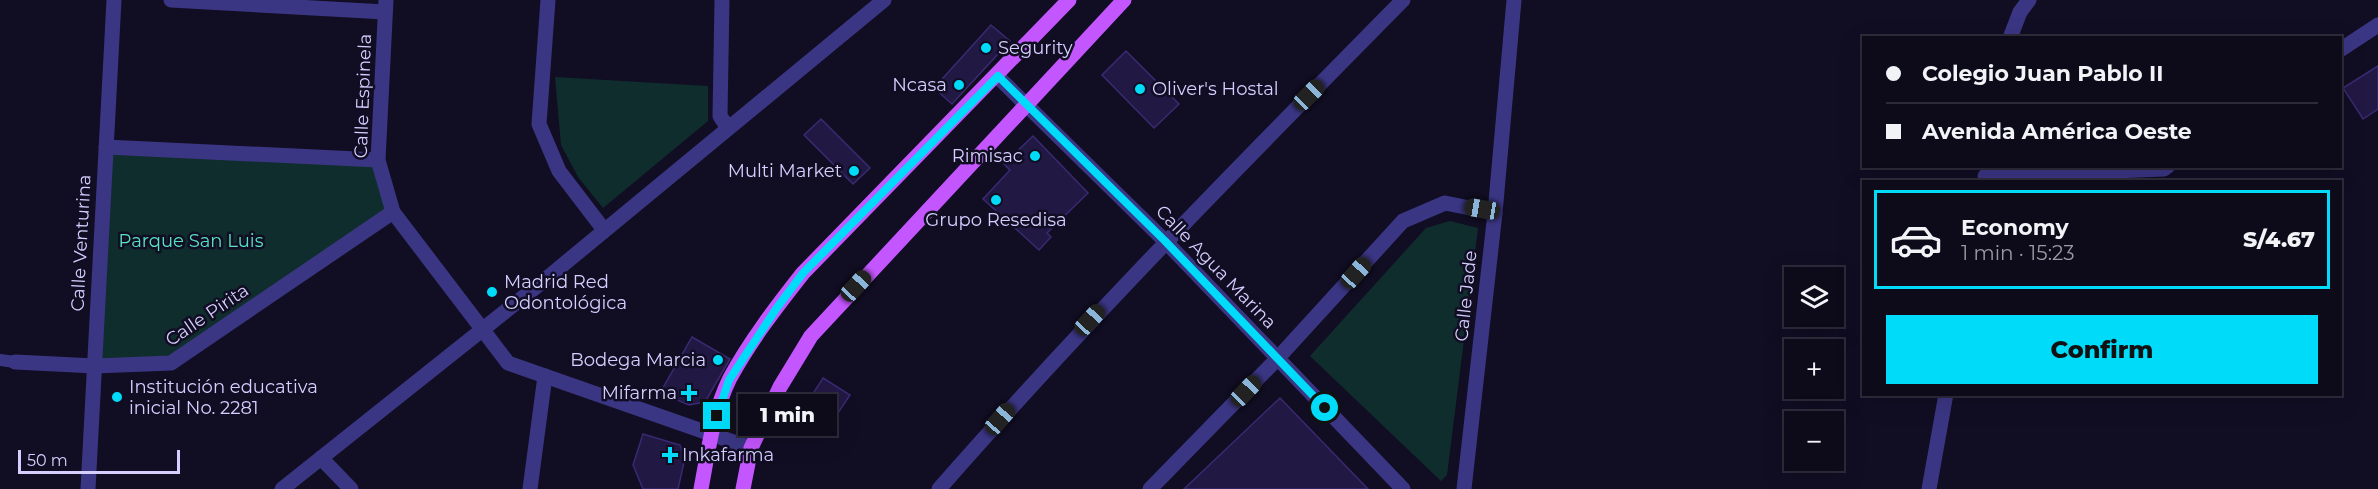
<!DOCTYPE html>
<meta charset="utf-8">
<style>
body{margin:0;font-family:Montserrat,sans-serif;background:#161323;color:#f1f3f6;height:100vh;display:flex;flex-direction:column;font-size:22px;white-space:nowrap}
*{box-sizing:border-box;margin:0}
p{font-size:20px;color:#9a9aa2}
.icon{flex:none;width:33px;height:33px;fill:none;stroke:currentColor;stroke-width:2;stroke-linecap:round;stroke-linejoin:round}
.map{position:relative;flex:1;overflow:hidden}
.details{position:absolute;left:1862px;top:180px;width:480px;height:216px;display:flex;flex-direction:column;background:#0d0a1a;border-radius:0px;box-shadow:0 6px 24px #0002,0 0 0 2px #2d2b39}
.details>*{flex:none}
.hud{position:absolute;left:1862px;top:36px;width:480px;height:132px;border-radius:0px;box-shadow:0 6px 24px #0002,0 0 0 2px #2d2b39;display:grid;align-content:center;height:132px;padding:0 24px;background:#0d0a1a}
.fabs{position:absolute;left:1784px;top:267px;display:grid;gap:12px}
.fabs a{display:grid;place-items:center;width:60px;height:60px;border-radius:0px;background:#0d0a1a;box-shadow:0 6px 24px #0002,0 0 0 2px #2d2b39;font-size:30px}
.scale{position:absolute;left:18px;bottom:15px;width:162px;box-sizing:border-box;padding-left:6px;border:3px solid #d5cfff;border-top:0;font-size:16px;line-height:21px;white-space:nowrap;color:#d5cfff;-webkit-text-stroke:4px #110d23;paint-order:stroke}
.end{position:absolute;width:27px;height:27px;margin:-14px;border:8px solid #00dbfa;background:#111;box-shadow:0 0 0 3px #111}
.from{border-radius:50%}
.bubble{position:absolute;height:42px;border-radius:0px;background:#0d0a1a;box-shadow:0 6px 24px #0002,0 0 0 2px #2d2b39;font-size:20px;font-weight:800;line-height:42px;text-align:center}
.car{position:absolute;width:18px;height:36px;margin:-18px -9px;border-radius:8px;box-shadow:0 0 4px 2px #0007;background:linear-gradient(#222 24%,#8ab4d8 0 40%,#222 0 76%,#8ab4d8 0 86%,#222 0)}
.hud b{display:flex;align-items:center;gap:21px;height:57px;font-size:22px}
.hud b+b{border-top:2px solid #2d2b39}
.hud i{width:15px;height:15px;background:#f1f3f6}
ul{padding:10px 0 0;list-style:none}
li{display:flex;align-items:center;gap:18px;height:99px;margin:0 12px 9px;padding:0 12px;border:3px solid #2d2b39;border-radius:0px}
li div{flex:1}
li b{display:block;font-size:22px}
li em{font-style:normal;font-weight:800}
li.on{border-color:#00dbfa}
li>.icon{width:54px;height:54px;stroke-width:1.5}
.cta{display:flex;gap:12px;margin-top:auto;padding:12px 24px}
.cta a{flex:1;height:69px;border-radius:0px;background:#00dbfa;color:#111;font-size:24px;font-weight:800;line-height:69px;text-align:center}
.map>svg:first-child{display:block}
.green{fill:#102d2d}
.building{fill:#221844;stroke:#392a71;stroke-width:1.5}
.lines{fill:none;stroke-linecap:round;stroke-linejoin:round}
.service{stroke:#3b3683;stroke-width:12}
.minor{stroke:#3b3683;stroke-width:15}
.primary{stroke:#c456ff;stroke-width:15}
.route{stroke:#00dbfa;stroke-width:8}
.poi-dot{fill:#00dbfa;stroke:#110d23;stroke-width:2}
.labels{text-anchor:middle;dominant-baseline:central;stroke-width:5;stroke-linejoin:round;paint-order:stroke}
.poi-label{font-size:18px;fill:#d5cfff;stroke:#110d23;text-anchor:start}
.street-label{font-size:18px;fill:#d5cfff;stroke:#110d23}
.park-label{font-size:18px;fill:#57e3c3;stroke:#110d23}
</style>
<div class="map">
<svg width="2378" height="489" viewBox="0 0 2378 489">
<rect width="100%" height="100%" fill="#110d23"/>
<g class="green">
<path d="M 555,77 L 708,86 L 708,121 L 603,208 L 578,177 L 561,145 Z"/>
<path d="M 106,147 L 378,160 L 393,212 L 171,363 L 95,366 Z"/>
<path d="M 1450,221 L 1478,228 L 1447,475 L 1441,481 L 1310,356 L 1426,228 Z"/>
</g>
<g class="building">
<path d="M 991,25 L 1010,41 L 952,104 L 934,88 Z"/>
<path d="M 1126,51 L 1179,104 L 1154,128 L 1102,75 Z"/>
<path d="M 2378,66 L 2378,109 L 2363,119 L 2343,88 Z"/>
<path d="M 821,119 L 870,168 L 853,184 L 804,135 Z"/>
<path d="M 1033,136 L 1088,193 L 1047,233 L 1051,237 L 1039,250 L 983,199 L 1010,170 L 1004,164 Z"/>
<path d="M 692,337 L 730,359 L 705,402 L 689,405 L 660,393 Z"/>
<path d="M 823,378 L 850,395 L 826,431 L 800,414 Z"/>
<path d="M 1280,398 L 1368,489 L 1184,489 Z"/>
<path d="M 643,434 L 680,445 L 685,458 L 678,489 L 643,489 L 633,465 Z"/>
</g>
<g class="lines">
<path class="service" d="M 0,360 L 15,362"/>
<g class="minor">
<path d="M 171,0 L 385,12"/>
<path d="M 386,0 L 378,160 L 393,212 L 508,363 L 751,448"/>
<path d="M 548,0 L 539,124 L 559,171 L 604,230"/>
<path d="M 722,0 L 720,116 L 728,128"/>
<path d="M 2010,38 L 2020,12 L 2029,0"/>
<path d="M 2340,50 L 2378,25"/>
<path d="M 997,76 L 1165,241 L 1403,489"/>
<path d="M 106,147 L 378,160"/>
<path d="M 1985,176 L 2164,169 L 2168,166"/>
<path d="M 15,362 L 95,366 L 171,363 L 393,212"/>
<path d="M 321,458 L 351,489"/>
<path d="M 88,489 L 114,0"/>
<path d="M 282,489 L 541,283 L 884,0"/>
<path d="M 530,489 L 545,376"/>
<path d="M 939,489 C 1087,320 1245,160 1403,0"/>
<path d="M 1150,489 L 1277,359 L 1403,221 L 1445,203 L 1495,213"/>
<path d="M 1464,489 L 1495,213 L 1514,0"/>
<path d="M 1929,489 L 1946,394"/>
</g>
<g class="primary">
<path d="M 701,489 C 708,452 713,412 730,378 C 750,341 777,306 803,273 L 1069,0"/>
<path d="M 743,489 L 751,448 L 780,387 L 811,336 L 1124,0"/>
</g>
</g>
<g class="lines">
<path class="route" d="M 717,416 L 729,380 L 776,309 L 803,273 L 998,76 L 1165,241 L 1325,408"/>
</g>
<g class="poi-dot">
<circle cx="986" cy="48" r="6"/>
<circle cx="959" cy="85" r="6"/>
<circle cx="1140" cy="89" r="6"/>
<circle cx="1035" cy="156" r="6"/>
<circle cx="854" cy="171" r="6"/>
<circle cx="996" cy="200" r="6"/>
<circle cx="492" cy="292" r="6"/>
<circle cx="718" cy="360" r="6"/>
<path d="M686 384h6v6h6v6h-6v6h-6v-6h-6v-6h6z"/>
<circle cx="117" cy="397" r="6"/>
<path d="M667 446h6v6h6v6h-6v6h-6v-6h-6v-6h6z"/>
</g>
<g class="labels">
<g class="poi-label">
<text x="998" y="48">Segurity</text>
<text x="947" y="85" text-anchor="end">Ncasa</text>
<text x="1152" y="89">Oliver's Hostal</text>
<text x="1023" y="156" text-anchor="end">Rimisac</text>
<text x="842" y="171" text-anchor="end">Multi Market</text>
<text x="996" y="220" text-anchor="middle">Grupo Resedisa</text>
<text x="504" y="282">Madrid Red<tspan x="504" dy="21">Odontológica</tspan></text>
<text x="706" y="360" text-anchor="end">Bodega Marcia</text>
<text x="129" y="387">Institución educativa<tspan x="129" dy="21">inicial No. 2281</tspan></text>
<text x="677" y="393" text-anchor="end">Mifarma</text>
<text x="682" y="455">Inkafarma</text>
</g>
<g class="street-label">
<text transform="translate(363 96) rotate(-88)">Calle Espinela</text>
<text transform="translate(81 243) rotate(-87)">Calle Venturina</text>
<text transform="translate(1216 267) rotate(46)">Calle Agua Marina</text>
<text transform="translate(1466 296) rotate(-84)">Calle Jade</text>
<text transform="translate(207 315) rotate(-34)">Calle Pirita</text>
</g>
<g class="park-label">
<text x="191" y="241">Parque San Luis</text>
</g>
</g>
</svg>
<div class="fabs">
<a><svg class="icon" aria-label="layers" viewBox="0 0 24 24"><path d="M12 4l9 5-9 5-9-5zM3 14l9 5 9-5"/></svg></a>
<a>+</a>
<a>−</a>
</div>
<div class="scale">50 m</div>
<i class="end from" style="left:1325px;top:408px"></i>
<i class="end" style="left:717px;top:416px"></i>
<div class="bubble" style="left:738px;top:394px;width:99px">1 min</div>
<i class="car" style="left:1309px;top:95px;rotate:45deg"></i>
<i class="car" style="left:1482px;top:209px;rotate:279deg"></i>
<i class="car" style="left:1356px;top:273px;rotate:42deg"></i>
<i class="car" style="left:856px;top:286px;rotate:43deg"></i>
<i class="car" style="left:1090px;top:320px;rotate:43deg"></i>
<i class="car" style="left:1246px;top:391px;rotate:44deg"></i>
<i class="car" style="left:1000px;top:419px;rotate:41deg"></i>
<div class="hud">
<b><i class="from"></i>Colegio Juan Pablo II</b>
<b><i></i>Avenida América Oeste</b>
</div>
<section class="details">
<ul>
<li class="on"><svg class="icon" aria-label="car" viewBox="0 0 24 24"><path d="M5 17H2v-5l4-1 3-4h7l3 4 3 1v5h-3M9 17h6M6 11h13"/><circle cx="7" cy="17" r="2"/><circle cx="17" cy="17" r="2"/></svg><div><b>Economy</b><p>1 min · 15:23</p></div><em>S/4.67</em></li>
</ul>
<div class="cta"><a>Confirm</a></div>
</section>
</div>
